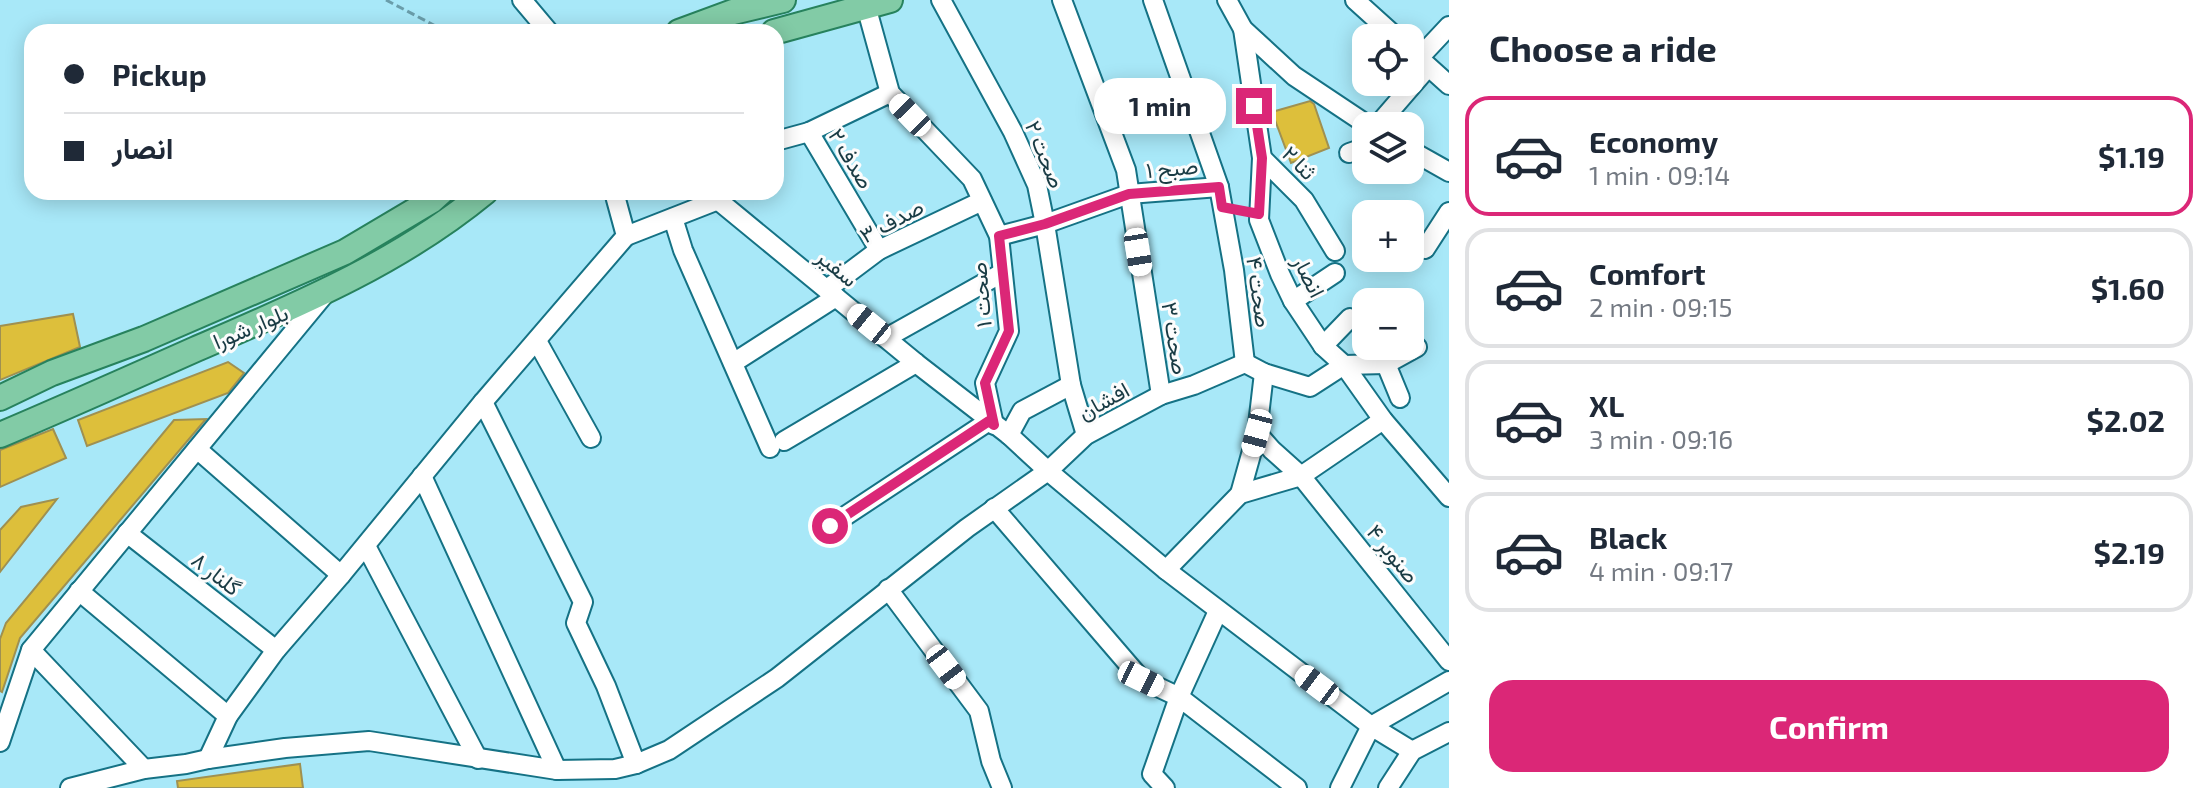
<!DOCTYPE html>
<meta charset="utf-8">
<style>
body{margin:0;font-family:"Exo 2",Vazirmatn,sans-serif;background:#f6f6f7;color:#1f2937;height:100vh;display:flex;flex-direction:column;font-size:30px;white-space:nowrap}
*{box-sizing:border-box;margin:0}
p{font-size:26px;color:#747a83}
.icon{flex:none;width:44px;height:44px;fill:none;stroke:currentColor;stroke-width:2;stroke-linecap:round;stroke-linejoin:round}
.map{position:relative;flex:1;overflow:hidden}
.sheet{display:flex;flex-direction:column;background:#fff;width:760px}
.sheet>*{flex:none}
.top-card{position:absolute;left:24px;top:24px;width:760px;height:176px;border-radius:24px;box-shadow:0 4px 20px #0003;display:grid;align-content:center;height:176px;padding:0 40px;background:#fff}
.fabs{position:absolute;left:1352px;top:24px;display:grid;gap:16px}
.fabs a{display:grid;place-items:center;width:72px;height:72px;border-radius:16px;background:#fff;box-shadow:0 4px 20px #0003;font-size:40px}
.end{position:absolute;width:36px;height:36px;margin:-18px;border:10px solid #db2777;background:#fff;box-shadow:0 0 0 4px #fff}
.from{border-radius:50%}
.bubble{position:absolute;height:56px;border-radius:24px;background:#fff;box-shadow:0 4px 20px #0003;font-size:26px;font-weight:700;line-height:56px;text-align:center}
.car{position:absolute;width:24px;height:48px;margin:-24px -12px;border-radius:10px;box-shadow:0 0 6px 2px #0007;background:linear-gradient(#fff 24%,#345 0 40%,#fff 0 76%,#345 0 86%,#fff 0)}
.top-card b{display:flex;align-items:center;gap:28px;height:76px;font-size:30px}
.top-card b+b{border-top:2px solid #e0e1e3}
.top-card i{width:20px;height:20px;background:#1f2937}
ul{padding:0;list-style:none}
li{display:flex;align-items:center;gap:24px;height:120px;margin:0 16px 12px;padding:0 24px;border:4px solid #e0e1e3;border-radius:24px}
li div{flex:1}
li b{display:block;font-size:30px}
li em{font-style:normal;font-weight:700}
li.selected{border-color:#db2777}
li>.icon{width:72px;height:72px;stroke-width:1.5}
h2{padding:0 40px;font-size:36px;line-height:96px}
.cta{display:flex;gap:16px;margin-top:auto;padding:16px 40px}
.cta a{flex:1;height:92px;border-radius:24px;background:#db2777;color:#fff;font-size:32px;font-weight:700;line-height:92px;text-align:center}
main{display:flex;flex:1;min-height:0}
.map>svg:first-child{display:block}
.building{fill:#ddbf3b;stroke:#9f9051;stroke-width:2}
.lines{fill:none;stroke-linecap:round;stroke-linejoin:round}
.minor-casing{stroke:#157285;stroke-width:22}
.major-casing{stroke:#27825d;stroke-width:28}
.path{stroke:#6a9daa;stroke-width:3;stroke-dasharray:8 4;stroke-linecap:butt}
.minor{stroke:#fff;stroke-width:18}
.major{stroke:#82cba6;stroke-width:24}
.route{stroke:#db2777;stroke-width:10}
.labels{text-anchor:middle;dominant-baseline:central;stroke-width:6;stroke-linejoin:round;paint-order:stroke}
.street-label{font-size:22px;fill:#193b44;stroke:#fcfcfc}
</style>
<main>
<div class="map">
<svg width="1449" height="788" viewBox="0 0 1449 788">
<rect width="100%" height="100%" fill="#a8e8f8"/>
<g class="building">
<path d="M 1310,101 L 1314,104 L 1329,148 L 1291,163 L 1272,112 Z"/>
<path d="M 73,314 L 80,347 L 0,380 L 0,326 Z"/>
<path d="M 228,362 L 244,373 L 228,393 L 87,446 L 78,420 Z"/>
<path d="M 206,419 L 20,638 L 2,692 L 0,691 L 0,639 L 6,623 L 174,420 Z"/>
<path d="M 53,429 L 66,458 L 0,487 L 0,450 Z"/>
<path d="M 57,499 L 0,572 L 0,530 L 21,507 Z"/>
<path d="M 300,764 L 303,788 L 178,788 L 177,781 Z"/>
</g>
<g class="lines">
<defs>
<g id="minor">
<path d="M 522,0 L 549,32"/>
<path d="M 941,0 L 1013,132 L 1037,185 L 1045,224 L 1071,385 L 1086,435"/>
<path d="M 1062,0 L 1126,170 L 1161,395"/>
<path d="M 1153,0 L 1219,187 L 1234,270 L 1245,363"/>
<path d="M 1227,0 L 1243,29 L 1294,76 L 1369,126"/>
<path d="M 1355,0 L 1397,38"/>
<path d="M 866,6 L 890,93 L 972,179 L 999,236 L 1009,331 L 985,383 L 994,425"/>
<path d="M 1243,29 L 1262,158 L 1259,220 L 1280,274 L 1293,301 L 1323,346 L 1344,365 L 1383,420 L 1449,497"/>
<path d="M 1410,50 L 1449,85"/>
<path d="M 1419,58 L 1449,26"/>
<path d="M 1377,126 L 1428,67"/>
<path d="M 809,132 L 879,250"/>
<path d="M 776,141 L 809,132 L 890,93"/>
<path d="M 1410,150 L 1449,172"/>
<path d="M 1349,153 L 1366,147"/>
<path d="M 1262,158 L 1304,200 L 1335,251"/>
<path d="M 708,192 L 916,363 L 1009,435 L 1048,471 L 1166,570 L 1371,726 L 1449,681"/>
<path d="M 673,218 L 683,250 L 770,448"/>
<path d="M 626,236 L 718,200"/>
<path d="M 999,236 L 1045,224 L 1129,194 L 1219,187"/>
<path d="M 1425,249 L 1449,212"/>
<path d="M 827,289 L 879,250 L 982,201"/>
<path d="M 1293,301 L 1335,273"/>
<path d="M 886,338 L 1002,273"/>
<path d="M 537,341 L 591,438"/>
<path d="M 1323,346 L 1350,318"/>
<path d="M 733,363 L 836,297"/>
<path d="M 1386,364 L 1400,398"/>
<path d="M 483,402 L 583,602 L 576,623 L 606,686 L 636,764"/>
<path d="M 1257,433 L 1272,450 L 1301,476 L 1449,661"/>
<path d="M 1009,435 L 1022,411 L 1071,385"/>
<path d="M 784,441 L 916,363"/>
<path d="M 197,449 L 341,575"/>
<path d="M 422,476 L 557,770"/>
<path d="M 1240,494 L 1257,433 L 1264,373"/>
<path d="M 994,508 L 1141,679 L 1179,697 L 1218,611"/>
<path d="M 830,526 L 989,421"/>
<path d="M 127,533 L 276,650"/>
<path d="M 366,546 L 478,759"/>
<path d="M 1166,570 L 1240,494 L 1301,476 L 1383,420"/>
<path d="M 888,589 L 979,711 L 991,761 L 1002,788"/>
<path d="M 79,591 L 228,716"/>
<path d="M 31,650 L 144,769"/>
<path d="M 0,742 L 31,650 L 324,295"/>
<path d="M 208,759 L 228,716 L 276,650 L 341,575 L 483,402 L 626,236 L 614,192"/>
<path d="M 70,788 L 144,769 L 186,764 L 208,759 L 285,748 L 369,741 L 557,770 L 615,769 L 636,764 L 669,750 L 777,678 L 967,528 L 1048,471 L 1086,435 L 1161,395 L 1194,385 L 1245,363 L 1264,373 L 1310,387 L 1344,365 L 1386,364 L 1417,347"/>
<path d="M 1165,788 L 1152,774 L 1179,697 L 1297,788"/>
<path d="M 1340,788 L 1371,726 L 1412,751"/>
<path d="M 1388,788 L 1412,751 L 1449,732"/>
</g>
<g id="major">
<path d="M 679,32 L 733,12 L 783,0"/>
<path d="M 774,32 L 890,0"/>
<path d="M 0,398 L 52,373 L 144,339 L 345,252 L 431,201 L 441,192"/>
<path d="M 0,435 C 66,407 131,378 196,349 C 298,305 399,263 485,192"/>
</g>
</defs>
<use href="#minor" class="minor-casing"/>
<use href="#major" class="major-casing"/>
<path class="path" d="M 386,0 L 447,32"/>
<use href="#minor" class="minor"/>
<use href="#major" class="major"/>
</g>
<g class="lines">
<path class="route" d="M 830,526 L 989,421 L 994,425 L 985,383 L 1009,331 L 999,236 L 1045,224 L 1129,194 L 1219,187 L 1222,207 L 1259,214 L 1262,158 L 1254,106"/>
</g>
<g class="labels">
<g class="street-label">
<text transform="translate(1046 154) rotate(68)">صحت ۲</text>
<text transform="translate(852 158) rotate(59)">صدف ۲</text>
<text transform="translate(1300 162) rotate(45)">ثنا ۲</text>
<text transform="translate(1172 167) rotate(-5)">صبح ۱</text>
<text transform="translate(891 220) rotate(-28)">صدف ۳</text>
<text transform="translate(838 267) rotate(40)">سفیر</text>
<text transform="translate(1310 276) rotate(63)">انصار</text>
<text transform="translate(1260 292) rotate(82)">صحت ۴</text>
<text transform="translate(980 295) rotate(-95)">صحت ۱</text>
<text transform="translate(250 326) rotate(-23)">بلوار شورا</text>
<text transform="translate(1176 338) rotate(81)">صحت ۳</text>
<text transform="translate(1103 400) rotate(-29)">افشان</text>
<text transform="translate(1394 553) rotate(51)">صنوبر ۴</text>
<text transform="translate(217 573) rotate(38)">گلنار ۸</text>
</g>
</g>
</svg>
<div class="fabs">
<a><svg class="icon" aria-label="locate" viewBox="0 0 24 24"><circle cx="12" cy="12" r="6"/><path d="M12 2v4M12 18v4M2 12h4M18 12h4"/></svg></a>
<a><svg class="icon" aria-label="layers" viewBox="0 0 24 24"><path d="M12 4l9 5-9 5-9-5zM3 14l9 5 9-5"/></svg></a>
<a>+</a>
<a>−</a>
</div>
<i class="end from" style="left:830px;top:526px"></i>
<i class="end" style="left:1254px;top:106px"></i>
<div class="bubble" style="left:1094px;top:78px;width:132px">1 min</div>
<i class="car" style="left:910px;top:115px;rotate:316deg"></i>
<i class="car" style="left:1138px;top:252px;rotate:171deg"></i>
<i class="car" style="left:869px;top:324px;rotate:309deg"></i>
<i class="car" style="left:1257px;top:433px;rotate:195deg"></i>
<i class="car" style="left:946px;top:667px;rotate:143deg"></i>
<i class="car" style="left:1141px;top:679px;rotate:116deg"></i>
<i class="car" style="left:1317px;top:685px;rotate:307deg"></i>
<div class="top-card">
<b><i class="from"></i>Pickup</b>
<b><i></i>انصار</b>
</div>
</div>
<section class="sheet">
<h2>Choose a ride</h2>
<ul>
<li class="selected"><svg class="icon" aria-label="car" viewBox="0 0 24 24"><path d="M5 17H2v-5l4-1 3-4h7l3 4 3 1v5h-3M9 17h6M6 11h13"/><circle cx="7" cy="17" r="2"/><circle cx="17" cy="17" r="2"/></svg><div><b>Economy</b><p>1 min · 09:14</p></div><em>$1.19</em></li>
<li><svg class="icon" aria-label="car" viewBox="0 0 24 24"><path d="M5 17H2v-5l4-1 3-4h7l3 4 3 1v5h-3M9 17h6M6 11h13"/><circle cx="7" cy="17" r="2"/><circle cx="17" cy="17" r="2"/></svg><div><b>Comfort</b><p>2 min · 09:15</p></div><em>$1.60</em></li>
<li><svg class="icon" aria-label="car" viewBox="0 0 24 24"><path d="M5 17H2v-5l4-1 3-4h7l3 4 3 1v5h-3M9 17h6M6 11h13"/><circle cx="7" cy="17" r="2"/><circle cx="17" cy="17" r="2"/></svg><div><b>XL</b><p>3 min · 09:16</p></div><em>$2.02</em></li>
<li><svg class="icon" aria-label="car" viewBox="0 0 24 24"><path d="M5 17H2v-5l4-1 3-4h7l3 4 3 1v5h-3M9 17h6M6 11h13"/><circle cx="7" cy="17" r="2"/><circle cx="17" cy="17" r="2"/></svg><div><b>Black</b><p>4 min · 09:17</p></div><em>$2.19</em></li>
</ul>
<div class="cta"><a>Confirm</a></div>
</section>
</main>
